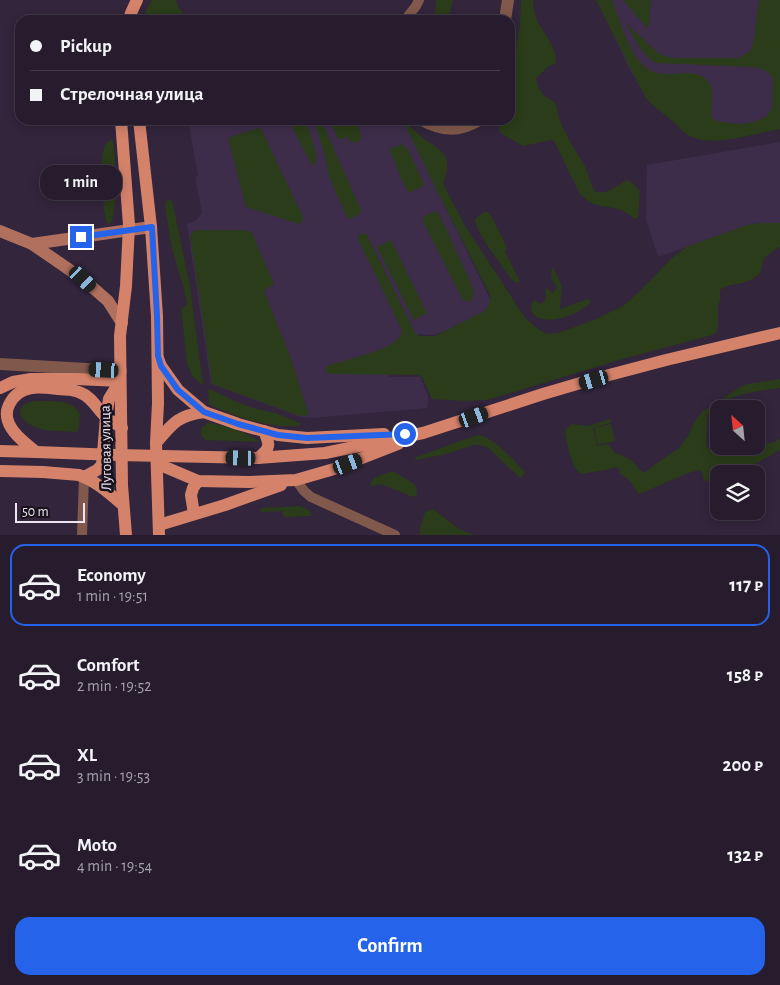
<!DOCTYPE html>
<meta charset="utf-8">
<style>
body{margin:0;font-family:"Alegreya Sans",sans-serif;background:#322939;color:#f1f3f6;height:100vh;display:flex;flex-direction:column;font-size:19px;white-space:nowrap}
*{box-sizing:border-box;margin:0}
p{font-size:16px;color:#a4a1aa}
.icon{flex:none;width:28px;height:28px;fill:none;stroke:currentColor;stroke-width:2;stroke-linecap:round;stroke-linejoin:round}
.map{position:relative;height:535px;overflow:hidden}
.details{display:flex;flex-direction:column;background:#261c2d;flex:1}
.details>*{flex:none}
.top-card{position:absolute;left:15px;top:15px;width:500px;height:110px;border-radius:15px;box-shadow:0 2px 12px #0003,0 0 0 1px #423a49;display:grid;align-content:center;height:110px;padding:0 15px;background:#261c2d}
.needle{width:32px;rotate:333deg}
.controls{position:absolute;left:710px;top:400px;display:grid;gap:10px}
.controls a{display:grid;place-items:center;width:55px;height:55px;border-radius:10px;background:#261c2d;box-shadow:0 2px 12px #0003,0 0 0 1px #423a49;font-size:25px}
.scale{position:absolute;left:15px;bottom:12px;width:70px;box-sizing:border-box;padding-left:5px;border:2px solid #ede5f4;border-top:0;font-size:14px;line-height:18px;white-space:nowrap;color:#ede5f4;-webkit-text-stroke:4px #17111b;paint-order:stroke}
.end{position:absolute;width:22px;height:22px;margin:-11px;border:6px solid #2563eb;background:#fff;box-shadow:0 0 0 2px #fff}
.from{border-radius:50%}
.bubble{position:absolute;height:35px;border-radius:15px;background:#261c2d;box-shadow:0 2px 12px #0003,0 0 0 1px #423a49;font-size:16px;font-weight:700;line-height:35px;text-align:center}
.car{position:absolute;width:15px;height:30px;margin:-15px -8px;border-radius:6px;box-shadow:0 0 4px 1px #0007;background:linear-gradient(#222 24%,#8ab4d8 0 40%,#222 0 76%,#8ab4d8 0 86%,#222 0)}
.top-card b{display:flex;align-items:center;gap:18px;height:48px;font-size:19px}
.top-card b+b{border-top:1px solid #423a49}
.top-card i{width:12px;height:12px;background:#f1f3f6}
ul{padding:9px 0 0;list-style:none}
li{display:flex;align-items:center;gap:15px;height:82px;margin:0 10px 8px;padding:0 5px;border:2px solid transparent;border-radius:15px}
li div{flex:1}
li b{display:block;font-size:19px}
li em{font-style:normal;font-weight:700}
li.active{border-color:#2563eb}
li>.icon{width:45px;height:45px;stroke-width:1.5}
.primary-button{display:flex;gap:10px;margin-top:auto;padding:10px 15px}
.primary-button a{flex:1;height:58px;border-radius:15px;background:#2563eb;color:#fff;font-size:20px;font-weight:700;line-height:58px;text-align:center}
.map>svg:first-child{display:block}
.built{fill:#3d2d4a}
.green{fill:#2a3c19}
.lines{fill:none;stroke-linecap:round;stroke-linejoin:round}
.minor{stroke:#81584c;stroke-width:10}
.tertiary{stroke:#81584c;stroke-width:12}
.secondary{stroke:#b1705e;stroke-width:12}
.primary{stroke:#d5826b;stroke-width:12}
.primary-bridge{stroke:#d5826b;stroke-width:12}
.route{stroke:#2563eb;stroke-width:6}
.labels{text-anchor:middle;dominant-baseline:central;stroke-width:5;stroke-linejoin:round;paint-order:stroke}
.street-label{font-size:15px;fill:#ede5f4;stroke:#17111b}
</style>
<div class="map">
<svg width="780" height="535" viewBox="0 0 780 535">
<rect width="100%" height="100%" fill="#32253c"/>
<g class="built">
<path d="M 597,0 L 780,0 L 780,119 L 720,128 L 647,97 L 631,72 Z"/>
<path d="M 188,120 L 389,120 L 392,123 L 399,120 L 403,120 L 494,307 L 447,330 L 434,335 L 418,334 L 389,350 L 389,377 L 420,377 L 428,396 L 428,405 L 427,408 L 313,418 L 301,417 L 211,384 L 187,224 L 195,221 L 202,213 L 195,177 L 198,176 Z"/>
<path d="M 780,142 L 780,223 L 752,224 L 658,257 L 646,220 L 647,165 Z"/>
</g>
<g class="green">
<path d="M 152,0 L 176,0 C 179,10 183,14 191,20 L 145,20 L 146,10 Z"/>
<path d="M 436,0 L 453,0 L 448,20 L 434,20 Z"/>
<path d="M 521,0 L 533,0 C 533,7 535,13 537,20 C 541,28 561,56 555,63 C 554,64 550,66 548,67 C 544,70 541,74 536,78 L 536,79 C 538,85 540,93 545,96 C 549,99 552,99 555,103 C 558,107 557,113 559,118 C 565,134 575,150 585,166 C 588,172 591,187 595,191 C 603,197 620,184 627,180 L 630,181 L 640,191 L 638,217 L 636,219 C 630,216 624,210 617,209 C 599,204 596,209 580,194 L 554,141 L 550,140 L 524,146 L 521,145 L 500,133 L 499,130 L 502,120 L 510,120 L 510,93 L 520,22 Z"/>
<path d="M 596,0 L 612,0 C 620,21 630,58 649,70 C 667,81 698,63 710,84 C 715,92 710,108 712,118 C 717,122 722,122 728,123 C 744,125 753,123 767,116 L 772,108 L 773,78 L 765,70 L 753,67 L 656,63 C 641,55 634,37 626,23 L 659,54 L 672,58 L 739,58 L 750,51 L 753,45 L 759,0 L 780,0 L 780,129 C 758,133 711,147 692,137 C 684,134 677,125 671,120 C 661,112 653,106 645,97 Z"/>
<path d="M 623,0 L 651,0 L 649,27 L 646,27 Z"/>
<path d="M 289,120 L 305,120 C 309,132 319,154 315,165 L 312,165 L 297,137 Z"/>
<path d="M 314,120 L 321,120 L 361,210 L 360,214 L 350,219 L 347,217 L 329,177 L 325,156 Z"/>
<path d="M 329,120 L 355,120 L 360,131 L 361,138 L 359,141 L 353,143 L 351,142 L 348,138 L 346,137 L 339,140 Z"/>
<path d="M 404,122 L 406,123 C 412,128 418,134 424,139 C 445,153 453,156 443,183 L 464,224 L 525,318 L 541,331 L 548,334 L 558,333 L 594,320 L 623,306 L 641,290 L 671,259 L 686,247 L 747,225 L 759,223 L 780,223 L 780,247 C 775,250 768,253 764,259 C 760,265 765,269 757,276 C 746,286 730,282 720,290 L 720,300 L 718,307 L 718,326 L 716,333 L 709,336 L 626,358 L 487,400 L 463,401 L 432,399 L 422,377 L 419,375 L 333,374 L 327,373 L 325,369 L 327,366 C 342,361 389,350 398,339 C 401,335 402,332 401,328 L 358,239 L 359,235 L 366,233 L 415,333 L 420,336 L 435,336 L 485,311 C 488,306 491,302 490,295 L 433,183 Z"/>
<path d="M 259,128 L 261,129 L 303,217 L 303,220 L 299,224 L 246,207 L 229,141 L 230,137 Z"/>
<path d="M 110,140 L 113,141 L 115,157 L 116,198 L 112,222 L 108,225 C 102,213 99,157 105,145 C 106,143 108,142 110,140 Z"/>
<path d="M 402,144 L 408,150 L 424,184 L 423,186 L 409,193 C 400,181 397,165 390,151 L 390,149 Z"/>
<path d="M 170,200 L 172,201 L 173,204 L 190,287 L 203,384 L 202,385 L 192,376 L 187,364 L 181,309 L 187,304 L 184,289 L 172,249 L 165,207 L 166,201 Z"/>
<path d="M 434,211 L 439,214 L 470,281 L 474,293 L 472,299 L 468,302 L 463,300 L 423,222 L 423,217 Z"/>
<path d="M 484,212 L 488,212 L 490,214 L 507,247 L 505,251 L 520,282 L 518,283 L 513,281 C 504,269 475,232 475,219 Z"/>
<path d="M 195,230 L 234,230 L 250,231 L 252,233 L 274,284 L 264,291 L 291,359 L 309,415 L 300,416 L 212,384 L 200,299 L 190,236 Z"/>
<path d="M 391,240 L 427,313 L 414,320 L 377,247 Z"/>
<path d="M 552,268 L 554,269 L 562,287 L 560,309 L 588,299 L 590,300 L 590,303 C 579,314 558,322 543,319 C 533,318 526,306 535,300 L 541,304 L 546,299 L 545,290 L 547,288 L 552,293 L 557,288 C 553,280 549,279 552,268 Z"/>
<path d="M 780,379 L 780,388 C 760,391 717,395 707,416 L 706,446 L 708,448 L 756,446 L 756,444 C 764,443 775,445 780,438 L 780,450 L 737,474 L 719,474 L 719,479 L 706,481 L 703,479 L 702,472 L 699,470 L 686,474 L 639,494 C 631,484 632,481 620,474 L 618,467 L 605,470 L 581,474 C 571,468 568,446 565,434 L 566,429 L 572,424 L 588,426 L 610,419 L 611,421 L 610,423 L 593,428 L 597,445 L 598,446 L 607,444 L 609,445 L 614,452 L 631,460 L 642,472 L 645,472 L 661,460 L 679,448 L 688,436 L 694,422 L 703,411 L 714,405 L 740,387 L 747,384 Z"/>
<path d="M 210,389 L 237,402 L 253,408 L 276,413 L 300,423 L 301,425 L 299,426 C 293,426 286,426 280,426 C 258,424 228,414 209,404 L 208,390 Z"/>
<path d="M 43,401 C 57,401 72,400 80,414 L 79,426 L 77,432 C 64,431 49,432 37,428 C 29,425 12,414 24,405 C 29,401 37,401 43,401 Z"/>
<path d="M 208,423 C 224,425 247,432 260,442 L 205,440 C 200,436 200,433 202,427 Z"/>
<path d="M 611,424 L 615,441 L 598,445 L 594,428 Z"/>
<path d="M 479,435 C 494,437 514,461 525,472 L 523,476 L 520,478 L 488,448 L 481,445 L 473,445 L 447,454 L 416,460 L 414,458 L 474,436 Z"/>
<path d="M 391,472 L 395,472 L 414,484 L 417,488 L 417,493 L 416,496 L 413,497 L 381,484 L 372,486 L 370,485 C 372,476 384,474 391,472 Z"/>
<path d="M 300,506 L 309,510 L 312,515 L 311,516 L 284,517 L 282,511 L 261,512 L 260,510 L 263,508 Z"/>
<path d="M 433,509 L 459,529 L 474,535 L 420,535 L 420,528 L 425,512 Z"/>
</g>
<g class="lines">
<g class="minor">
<path d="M 405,20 L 416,6 L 419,0"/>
<path d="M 296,480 L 304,491 L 311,497 L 395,535"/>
<path d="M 82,535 L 84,477"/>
</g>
<g class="tertiary">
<path d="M 505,20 L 508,0"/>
<path d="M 422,120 C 442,131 459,132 479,120"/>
<path d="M 0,364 L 121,371"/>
</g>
<g class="secondary">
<path d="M 0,231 L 32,244 L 83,279 L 108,301 L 122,323"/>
<path d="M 32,244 L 151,227"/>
</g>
<g class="primary">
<path d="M 129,20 L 131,13 L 137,0"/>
<path d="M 121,120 L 129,225 L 126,286 L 120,336 L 122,485 L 126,535"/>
<path d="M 139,120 L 151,227 L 157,316 L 158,403 L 156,443 L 159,535"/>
<path d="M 158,358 L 161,366 L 178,390 L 204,412 L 238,424 L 278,435 L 307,438 L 384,434"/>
<path d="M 0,388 L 13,382 L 31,379 L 76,379 L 120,381"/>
<path d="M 156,443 C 173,423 177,416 204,412"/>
<path d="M 0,451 L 36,452"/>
<path d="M 36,452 C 27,444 12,434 8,421 C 6,415 7,408 10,403 C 20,384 40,387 58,389 C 66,390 74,389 81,393 C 92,397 97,409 106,417 C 110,421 117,424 122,428"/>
<path d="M 258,458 L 325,453 L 423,433 L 543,394 L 594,379 L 666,360 L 780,333"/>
<path d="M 258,458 C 271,448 270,445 264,431"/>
<path d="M 158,464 L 198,481 L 249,482 L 296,480 L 334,469 L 398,444"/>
<path d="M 0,471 L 43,472 L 79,475 C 96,481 110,494 123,505"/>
<path d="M 84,477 L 97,470 L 102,465 L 106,417 L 109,399 L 120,381"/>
<path d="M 194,514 L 191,495 L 193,488 L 198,481"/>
<path d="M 159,525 L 225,505 L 281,485"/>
</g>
<path class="primary-bridge" d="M 36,452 L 117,455 L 258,458"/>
</g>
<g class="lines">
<path class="route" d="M 81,237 L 152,227 L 157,316 L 158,356 L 161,366 L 178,390 L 204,412 L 238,424 L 278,435 L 307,438 L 405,434"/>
</g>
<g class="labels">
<g class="street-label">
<text transform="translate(106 448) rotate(-91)">Луговая улица</text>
</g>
</g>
</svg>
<div class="controls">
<a><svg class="needle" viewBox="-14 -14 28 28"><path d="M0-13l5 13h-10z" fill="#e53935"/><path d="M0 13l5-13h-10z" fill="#a4a1aa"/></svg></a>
<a><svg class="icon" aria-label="layers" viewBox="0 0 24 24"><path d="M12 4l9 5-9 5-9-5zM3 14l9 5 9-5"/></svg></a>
</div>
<div class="scale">50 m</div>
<i class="end from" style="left:405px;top:434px"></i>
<i class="end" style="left:81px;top:237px"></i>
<div class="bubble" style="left:40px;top:165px;width:82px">1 min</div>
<i class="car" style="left:83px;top:279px;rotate:133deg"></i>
<i class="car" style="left:104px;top:370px;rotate:273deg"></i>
<i class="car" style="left:594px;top:380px;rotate:254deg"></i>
<i class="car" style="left:474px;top:417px;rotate:70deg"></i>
<i class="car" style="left:241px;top:458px;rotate:271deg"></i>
<i class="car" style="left:348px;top:464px;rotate:69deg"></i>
<div class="top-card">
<b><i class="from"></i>Pickup</b>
<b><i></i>Стрелочная улица</b>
</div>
</div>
<section class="details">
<ul>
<li class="active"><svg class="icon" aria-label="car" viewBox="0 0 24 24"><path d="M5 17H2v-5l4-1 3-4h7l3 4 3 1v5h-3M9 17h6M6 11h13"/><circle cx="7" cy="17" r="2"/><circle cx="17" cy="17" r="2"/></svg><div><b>Economy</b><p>1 min · 19:51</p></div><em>117 ₽</em></li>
<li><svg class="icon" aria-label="car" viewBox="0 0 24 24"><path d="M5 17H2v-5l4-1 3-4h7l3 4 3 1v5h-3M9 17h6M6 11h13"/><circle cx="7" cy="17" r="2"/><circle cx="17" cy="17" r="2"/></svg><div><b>Comfort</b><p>2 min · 19:52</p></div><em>158 ₽</em></li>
<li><svg class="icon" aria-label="car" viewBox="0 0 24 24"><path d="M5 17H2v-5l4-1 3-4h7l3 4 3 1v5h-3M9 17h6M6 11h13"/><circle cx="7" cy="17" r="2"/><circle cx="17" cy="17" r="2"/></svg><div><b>XL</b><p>3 min · 19:53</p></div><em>200 ₽</em></li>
<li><svg class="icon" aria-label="car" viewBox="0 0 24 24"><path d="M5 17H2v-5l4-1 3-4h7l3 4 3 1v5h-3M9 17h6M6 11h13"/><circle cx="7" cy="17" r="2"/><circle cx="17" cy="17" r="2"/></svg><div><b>Moto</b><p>4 min · 19:54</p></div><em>132 ₽</em></li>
</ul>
<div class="primary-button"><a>Confirm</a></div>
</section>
